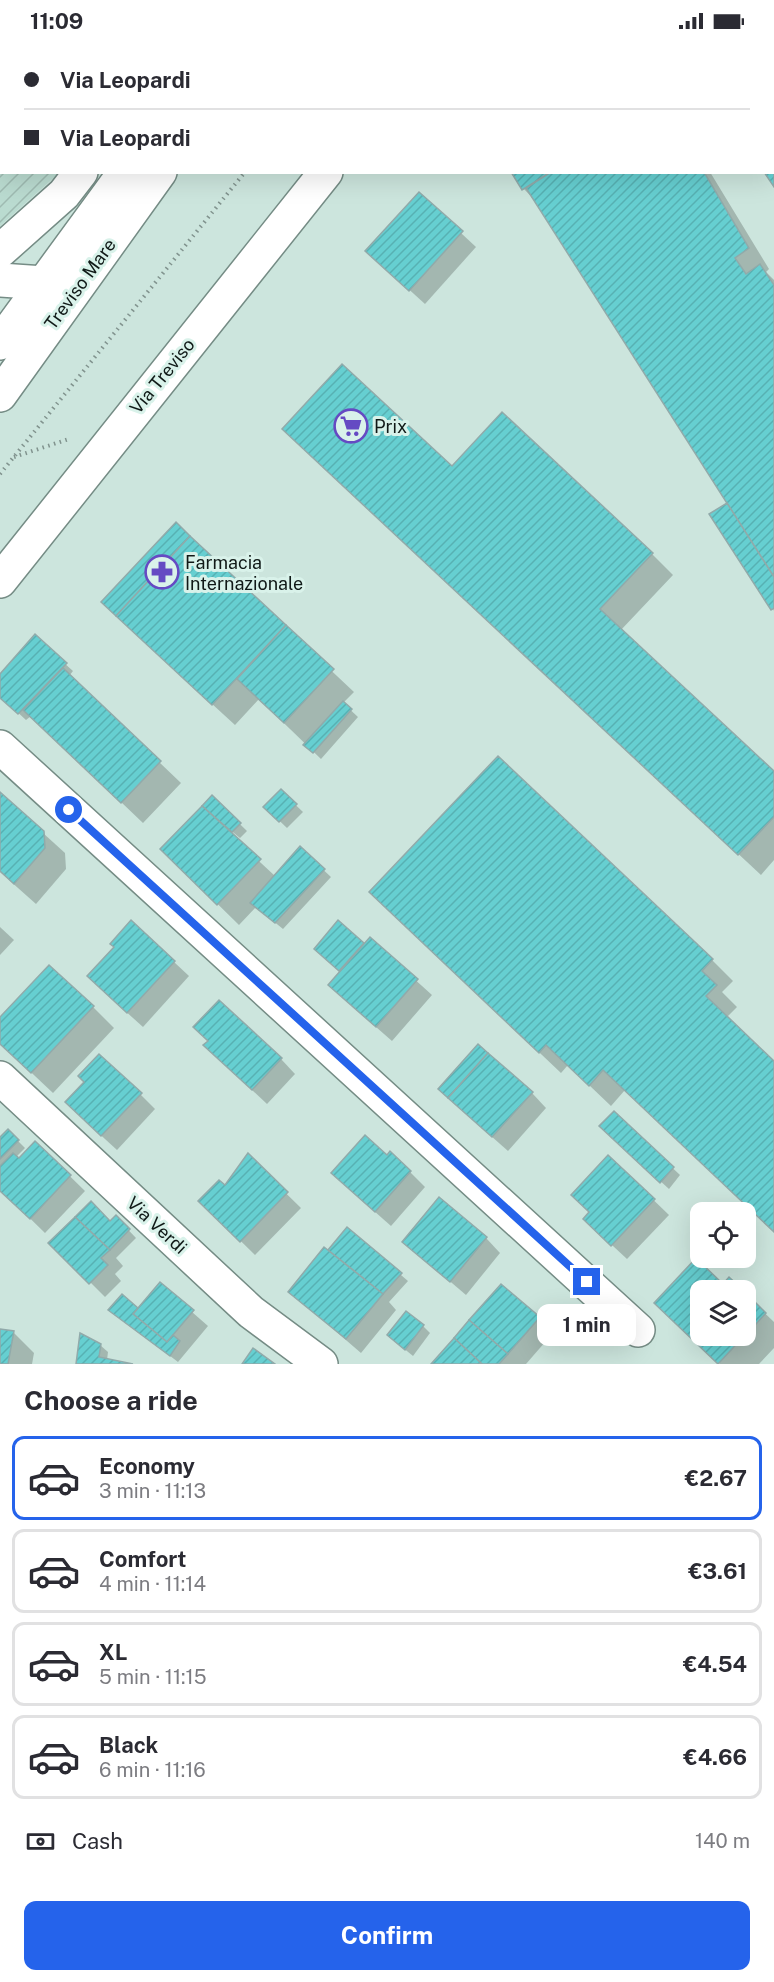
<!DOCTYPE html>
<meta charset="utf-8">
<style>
body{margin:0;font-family:"Public Sans",sans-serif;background:#f7f7f7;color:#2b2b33;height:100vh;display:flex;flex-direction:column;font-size:22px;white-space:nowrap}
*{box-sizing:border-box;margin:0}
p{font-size:20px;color:#7c7c81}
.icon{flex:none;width:33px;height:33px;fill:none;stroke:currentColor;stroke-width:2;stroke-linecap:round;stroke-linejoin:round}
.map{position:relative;height:1322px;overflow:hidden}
.drawer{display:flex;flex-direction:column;background:#fff;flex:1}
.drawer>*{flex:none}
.hud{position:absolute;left:0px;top:0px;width:774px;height:132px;box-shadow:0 6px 24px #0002;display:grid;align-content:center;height:132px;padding:0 24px;background:#fff}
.buttons{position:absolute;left:690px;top:1160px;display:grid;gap:12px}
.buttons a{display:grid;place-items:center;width:66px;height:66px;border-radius:12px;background:#fff;box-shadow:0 6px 24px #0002;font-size:30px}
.end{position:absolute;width:27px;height:27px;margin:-14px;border:8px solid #2563eb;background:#fff;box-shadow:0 0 0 3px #fff}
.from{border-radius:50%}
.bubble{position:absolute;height:42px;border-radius:12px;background:#fff;box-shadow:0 6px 24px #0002;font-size:20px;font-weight:700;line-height:42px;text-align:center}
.hud b{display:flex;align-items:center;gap:21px;height:57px;font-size:22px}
.hud b+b{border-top:2px solid #e1e1e2}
.hud i{width:15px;height:15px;background:#2b2b33}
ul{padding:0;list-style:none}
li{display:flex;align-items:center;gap:18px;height:84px;margin:0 12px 9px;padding:0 12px;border:3px solid #e1e1e2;border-radius:12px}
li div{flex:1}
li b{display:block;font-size:22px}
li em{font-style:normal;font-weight:700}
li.selected{border-color:#2563eb}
li>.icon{width:54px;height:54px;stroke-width:1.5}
h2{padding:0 24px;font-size:27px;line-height:72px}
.pay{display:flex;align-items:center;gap:15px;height:66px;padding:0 24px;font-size:22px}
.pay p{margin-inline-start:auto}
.primary-button{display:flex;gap:12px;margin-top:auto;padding:12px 24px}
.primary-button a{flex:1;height:69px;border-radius:12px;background:#2563eb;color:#fff;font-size:24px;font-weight:700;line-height:69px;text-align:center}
.status{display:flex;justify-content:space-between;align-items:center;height:42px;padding:0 30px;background:#fff;direction:ltr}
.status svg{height:16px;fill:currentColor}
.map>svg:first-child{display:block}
.industrial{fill:url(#industrial-furrows)}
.shadow{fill:#0003}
.building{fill:url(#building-hatch);stroke:#91aaaa;stroke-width:1.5}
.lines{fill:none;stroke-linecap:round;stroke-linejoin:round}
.minor-casing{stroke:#758c85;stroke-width:36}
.secondary-casing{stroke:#758c85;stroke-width:36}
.trunk-casing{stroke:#758c85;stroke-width:36}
.path{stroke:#81938e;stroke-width:4;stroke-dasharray:1.5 4.5;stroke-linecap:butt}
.minor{stroke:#fff;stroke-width:33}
.secondary{stroke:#fff;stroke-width:33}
.trunk{stroke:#fff;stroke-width:33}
.route{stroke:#2563eb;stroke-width:8}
.labels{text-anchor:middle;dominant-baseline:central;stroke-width:6;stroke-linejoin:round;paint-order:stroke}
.street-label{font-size:18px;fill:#101917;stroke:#d9f2ea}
.poi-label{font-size:18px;fill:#101917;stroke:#d9f2ea;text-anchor:start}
</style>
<div class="status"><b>11:09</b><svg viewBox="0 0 49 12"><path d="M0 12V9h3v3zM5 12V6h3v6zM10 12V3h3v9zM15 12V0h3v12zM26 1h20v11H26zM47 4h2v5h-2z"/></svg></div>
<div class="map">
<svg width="774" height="1322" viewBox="0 0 774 1322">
<defs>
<pattern id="industrial-furrows" width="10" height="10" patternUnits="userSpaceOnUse" patternTransform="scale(1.5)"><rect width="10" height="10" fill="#badbd0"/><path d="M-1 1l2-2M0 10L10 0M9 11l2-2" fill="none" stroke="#9fbbb2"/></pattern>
<pattern id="building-hatch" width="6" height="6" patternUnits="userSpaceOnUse" patternTransform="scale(1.5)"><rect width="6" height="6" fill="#66cfd1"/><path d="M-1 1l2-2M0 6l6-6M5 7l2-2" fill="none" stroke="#57b1b3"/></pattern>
</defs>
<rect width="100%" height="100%" fill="#cce5dd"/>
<path class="industrial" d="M 0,0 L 141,0 L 2,2 L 2,130 L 59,131 L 0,184 Z"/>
<g class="shadow">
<path d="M 0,0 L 122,0 L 2,2 L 2,17 Z"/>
<path d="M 685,0 L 774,0 L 774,28 L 772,2 Z"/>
<path d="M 774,65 L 774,143 L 772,130 Z"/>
<path d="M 513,130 L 710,130 L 769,227 L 766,230 L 774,238 L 774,569 L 731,467 L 538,162 L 524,147 Z"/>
<path d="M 419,152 L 476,205 L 425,262 L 382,223 Z"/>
<path d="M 305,408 L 452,426 L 652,512 L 673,533 L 620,589 L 774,731 L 774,818 L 761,833 Z"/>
<path d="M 190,496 L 354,650 L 343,661 L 358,675 L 321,717 L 259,657 L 235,683 L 139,595 Z"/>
<path d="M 35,595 L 73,629 L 69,634 L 181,741 L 143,781 L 31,674 L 26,678 L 0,654 L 0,634 Z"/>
<path d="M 281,749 L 303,770 L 287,786 L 265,765 Z"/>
<path d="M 0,752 L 65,811 L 66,827 L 36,862 L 0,830 Z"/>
<path d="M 212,755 L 247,789 L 240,796 L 218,778 L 217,780 L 275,834 L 300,806 L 331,835 L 283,887 L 256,865 L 239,883 L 183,828 L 203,765 Z"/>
<path d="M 392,871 L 712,918 L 733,939 L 722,950 L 737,965 L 726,976 L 774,1021 L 774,1190 L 625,1048 L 611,1064 L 568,1023 L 561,1031 Z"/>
<path d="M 338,880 L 364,903 L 370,897 L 432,953 L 392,999 L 344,957 L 340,930 L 316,907 Z"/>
<path d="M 0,885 L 14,898 L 0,913 Z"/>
<path d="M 115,905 L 174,920 L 189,934 L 143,985 L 103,949 Z"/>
<path d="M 93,965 L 114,986 L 53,1051 L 0,1001 L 0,978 Z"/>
<path d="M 209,999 L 281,1017 L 295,1032 L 267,1062 L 220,1018 Z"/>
<path d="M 86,1040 L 140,1052 L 155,1067 L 117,1108 L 81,1075 Z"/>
<path d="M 532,1051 L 546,1066 L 508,1109 L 465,1071 Z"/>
<path d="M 614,1071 L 680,1133 L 669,1147 L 608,1091 Z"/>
<path d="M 8,1089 L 25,1106 L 16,1115 L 19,1119 L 36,1101 L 85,1149 L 45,1191 L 0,1147 L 0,1097 Z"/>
<path d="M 391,1111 L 425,1145 L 391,1184 L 348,1146 Z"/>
<path d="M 248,1114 L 301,1166 L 255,1213 L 200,1159 L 225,1146 Z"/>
<path d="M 609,1115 L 669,1173 L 627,1217 L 599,1191 L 591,1171 Z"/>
<path d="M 116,1175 L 136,1196 L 116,1216 L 123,1224 L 115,1232 L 121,1239 L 105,1255 L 51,1201 L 110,1181 Z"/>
<path d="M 347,1187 L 408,1239 L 389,1260 L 396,1268 L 361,1311 L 290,1250 Z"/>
<path d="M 486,1196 L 500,1211 L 466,1253 L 404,1200 Z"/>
<path d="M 696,1219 L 723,1244 L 741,1248 L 700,1248 L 700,1293 L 746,1293 L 746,1253 L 774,1280 L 774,1306 L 759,1322 L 720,1322 L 677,1282 Z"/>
<path d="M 160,1242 L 208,1284 L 178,1320 L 110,1268 L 122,1254 L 138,1268 Z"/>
<path d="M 539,1276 L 553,1291 L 526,1322 L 433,1322 Z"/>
<path d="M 423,1284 L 430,1291 L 413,1314 L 396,1300 Z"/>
<path d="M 0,1288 L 13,1290 L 34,1311 L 32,1322 L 0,1322 Z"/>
<path d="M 100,1303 L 108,1310 L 107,1318 L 77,1322 Z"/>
</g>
<g class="building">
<path d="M 0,0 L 84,0 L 2,2 L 2,18 Z"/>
<path d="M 774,64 L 774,145 L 764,130 L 772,130 Z"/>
<path d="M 511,130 L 551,130 L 522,148 Z"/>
<path d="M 551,130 L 704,130 L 749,206 L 735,216 L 746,232 L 760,222 L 774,243 L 774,535 L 526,146 Z"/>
<path d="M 419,150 L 463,189 L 409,249 L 365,209 Z"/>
<path d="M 342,322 L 452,424 L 502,370 L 653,511 L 600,567 L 774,729 L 774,775 L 738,813 L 282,387 Z"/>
<path d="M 727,461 L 774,535 L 774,566 L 771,568 L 709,472 Z"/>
<path d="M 176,480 L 190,494 L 116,574 L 101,560 Z"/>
<path d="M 190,494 L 286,583 L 212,663 L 116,574 Z"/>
<path d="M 286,583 L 334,627 L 284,681 L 237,637 Z"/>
<path d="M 35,592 L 67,621 L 18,672 L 0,656 L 0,632 Z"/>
<path d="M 63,626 L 161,719 L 121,761 L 23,668 Z"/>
<path d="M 343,659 L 352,667 L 313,711 L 303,703 Z"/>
<path d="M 498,714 L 713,917 L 702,929 L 717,943 L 706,954 L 774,1019 L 774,1190 L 603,1028 L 589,1044 L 546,1003 L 539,1011 L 369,850 Z"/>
<path d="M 281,747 L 297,762 L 279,780 L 263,765 Z"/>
<path d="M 0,750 L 44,789 L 45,806 L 14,842 L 0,829 Z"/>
<path d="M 212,753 L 241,781 L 232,790 L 202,764 Z"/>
<path d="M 202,764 L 261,817 L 217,863 L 160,807 Z"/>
<path d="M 300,804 L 325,827 L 275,881 L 250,861 Z"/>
<path d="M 131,878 L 175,919 L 127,971 L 87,934 L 114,905 L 110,902 Z"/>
<path d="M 338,878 L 364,901 L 339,929 L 314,907 Z"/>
<path d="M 370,895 L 418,937 L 376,985 L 328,943 Z"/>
<path d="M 49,923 L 94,964 L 31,1031 L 0,1002 L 0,975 Z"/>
<path d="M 219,958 L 282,1016 L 252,1048 L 203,1003 L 208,999 L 193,985 Z"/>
<path d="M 478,1002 L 488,1011 L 448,1056 L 438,1047 Z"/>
<path d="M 488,1011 L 533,1050 L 492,1095 L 448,1056 Z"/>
<path d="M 99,1012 L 142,1051 L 101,1094 L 65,1060 L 84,1040 L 78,1034 Z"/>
<path d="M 614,1069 L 674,1125 L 660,1141 L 599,1084 Z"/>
<path d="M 8,1087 L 19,1098 L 0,1117 L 0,1095 Z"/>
<path d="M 365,1093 L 387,1113 L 390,1109 L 411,1129 L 375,1170 L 331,1131 Z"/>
<path d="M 35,1099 L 71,1133 L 30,1177 L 0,1149 L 0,1124 L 13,1111 L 19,1116 Z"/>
<path d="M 248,1111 L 288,1150 L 240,1200 L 198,1159 L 219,1138 L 225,1143 Z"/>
<path d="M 608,1113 L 655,1157 L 611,1204 L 583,1177 L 589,1170 L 571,1153 Z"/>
<path d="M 439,1155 L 487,1195 L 450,1240 L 402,1200 Z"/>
<path d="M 91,1159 L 110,1179 L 116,1173 L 130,1187 L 110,1208 L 75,1175 Z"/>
<path d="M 75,1175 L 110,1208 L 101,1216 L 108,1223 L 89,1242 L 48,1201 Z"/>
<path d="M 347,1185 L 402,1231 L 383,1252 L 328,1208 Z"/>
<path d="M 324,1205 L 383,1252 L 346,1297 L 288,1250 Z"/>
<path d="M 696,1216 L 723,1242 L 729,1235 L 743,1248 L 700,1248 L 700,1293 L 745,1293 L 718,1322 L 654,1261 Z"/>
<path d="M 160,1240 L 194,1268 L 167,1300 L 133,1272 Z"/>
<path d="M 501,1242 L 540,1275 L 508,1312 L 469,1278 Z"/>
<path d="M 746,1251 L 766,1271 L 746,1293 Z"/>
<path d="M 122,1252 L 138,1266 L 133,1272 L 167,1300 L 173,1293 L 180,1299 L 170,1314 L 108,1268 Z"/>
<path d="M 406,1269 L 424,1283 L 405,1308 L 387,1293 Z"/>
<path d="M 469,1278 L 508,1312 L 499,1322 L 482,1322 L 454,1296 Z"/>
<path d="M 0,1287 L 14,1289 L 8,1322 L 0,1322 Z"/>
<path d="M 80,1291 L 101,1302 L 99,1315 L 133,1322 L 76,1322 Z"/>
<path d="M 454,1296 L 482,1322 L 431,1322 Z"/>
<path d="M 253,1306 L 275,1322 L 242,1322 Z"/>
</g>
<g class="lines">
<defs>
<g id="minor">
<path d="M 175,2 L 176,0"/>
<path d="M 0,209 L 64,152 L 81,130"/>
<path d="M 0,705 L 638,1288"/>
<path d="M 0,1036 L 251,1270 L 321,1322"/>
</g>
<g id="secondary">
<path d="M 431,2 L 432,0"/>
<path d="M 0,539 L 326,130"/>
</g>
<g id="trunk">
<path d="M 219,2 L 220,0"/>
<path d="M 251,2 L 252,0"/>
<path d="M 0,238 L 44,241"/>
<path d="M 0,301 L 125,130"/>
<path d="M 0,353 L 160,130"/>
</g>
</defs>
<use href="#minor" class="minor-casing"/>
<use href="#secondary" class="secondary-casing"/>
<use href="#trunk" class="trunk-casing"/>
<g class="path">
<path d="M 14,415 L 69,397"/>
<path d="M 0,432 L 245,130"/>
</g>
<use href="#minor" class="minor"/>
<use href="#secondary" class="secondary"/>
<use href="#trunk" class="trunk"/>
</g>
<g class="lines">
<path class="route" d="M 69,768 L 587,1240"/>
</g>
<defs>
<symbol id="supermarket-ring" viewBox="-11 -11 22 22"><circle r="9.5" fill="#d9f2ea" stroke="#654ac3" stroke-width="1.5"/><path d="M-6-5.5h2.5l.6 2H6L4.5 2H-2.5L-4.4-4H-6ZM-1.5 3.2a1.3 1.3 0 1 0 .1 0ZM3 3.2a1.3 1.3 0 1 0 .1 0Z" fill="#654ac3"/></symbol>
<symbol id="pharmacy-ring" viewBox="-11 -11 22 22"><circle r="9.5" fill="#d9f2ea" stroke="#654ac3" stroke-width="1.5"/><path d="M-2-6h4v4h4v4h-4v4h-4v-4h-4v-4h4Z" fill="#654ac3"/></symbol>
</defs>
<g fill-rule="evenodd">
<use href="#supermarket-ring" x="332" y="365" width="38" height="38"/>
<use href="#pharmacy-ring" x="143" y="511" width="38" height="38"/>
</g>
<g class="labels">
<g class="street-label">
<text transform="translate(80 242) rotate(-54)">Treviso Mare</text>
<text transform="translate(162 334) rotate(-51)">Via Treviso</text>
<text transform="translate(157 1183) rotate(43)">Via Verdi</text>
</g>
<g class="poi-label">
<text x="374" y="384">Prix</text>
<text x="185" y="520">Farmacia<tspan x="185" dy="21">Internazionale</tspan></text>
</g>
</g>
</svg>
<div class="buttons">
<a><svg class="icon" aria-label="locate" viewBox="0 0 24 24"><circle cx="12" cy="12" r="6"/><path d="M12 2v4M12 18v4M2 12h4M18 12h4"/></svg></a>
<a><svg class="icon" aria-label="layers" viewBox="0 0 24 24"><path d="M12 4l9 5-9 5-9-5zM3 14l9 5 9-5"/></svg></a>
</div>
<i class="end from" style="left:69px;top:768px"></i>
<i class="end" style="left:587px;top:1240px"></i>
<div class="bubble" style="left:537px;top:1262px;width:99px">1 min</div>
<div class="hud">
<b><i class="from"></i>Via Leopardi</b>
<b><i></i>Via Leopardi</b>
</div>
</div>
<section class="drawer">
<h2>Choose a ride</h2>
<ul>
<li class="selected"><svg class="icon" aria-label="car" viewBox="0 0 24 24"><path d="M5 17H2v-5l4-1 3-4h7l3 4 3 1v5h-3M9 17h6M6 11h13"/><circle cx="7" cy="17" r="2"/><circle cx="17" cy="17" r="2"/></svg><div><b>Economy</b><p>3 min · 11:13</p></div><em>€2.67</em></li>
<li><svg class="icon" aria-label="car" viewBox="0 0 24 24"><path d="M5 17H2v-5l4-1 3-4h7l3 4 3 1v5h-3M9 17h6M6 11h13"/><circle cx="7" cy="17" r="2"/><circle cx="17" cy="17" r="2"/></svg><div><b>Comfort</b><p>4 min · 11:14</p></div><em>€3.61</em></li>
<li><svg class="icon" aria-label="car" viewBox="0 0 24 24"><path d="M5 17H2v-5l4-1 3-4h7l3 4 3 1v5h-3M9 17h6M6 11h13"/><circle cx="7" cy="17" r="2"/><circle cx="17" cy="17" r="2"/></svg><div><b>XL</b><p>5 min · 11:15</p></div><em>€4.54</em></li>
<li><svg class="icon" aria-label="car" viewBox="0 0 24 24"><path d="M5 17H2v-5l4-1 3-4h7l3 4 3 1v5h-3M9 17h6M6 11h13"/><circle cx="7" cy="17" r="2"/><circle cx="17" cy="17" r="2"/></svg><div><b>Black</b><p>6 min · 11:16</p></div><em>€4.66</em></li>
</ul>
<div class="pay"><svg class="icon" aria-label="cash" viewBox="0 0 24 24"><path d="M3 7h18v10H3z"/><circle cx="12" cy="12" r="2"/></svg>Cash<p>140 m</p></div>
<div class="primary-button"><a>Confirm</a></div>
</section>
